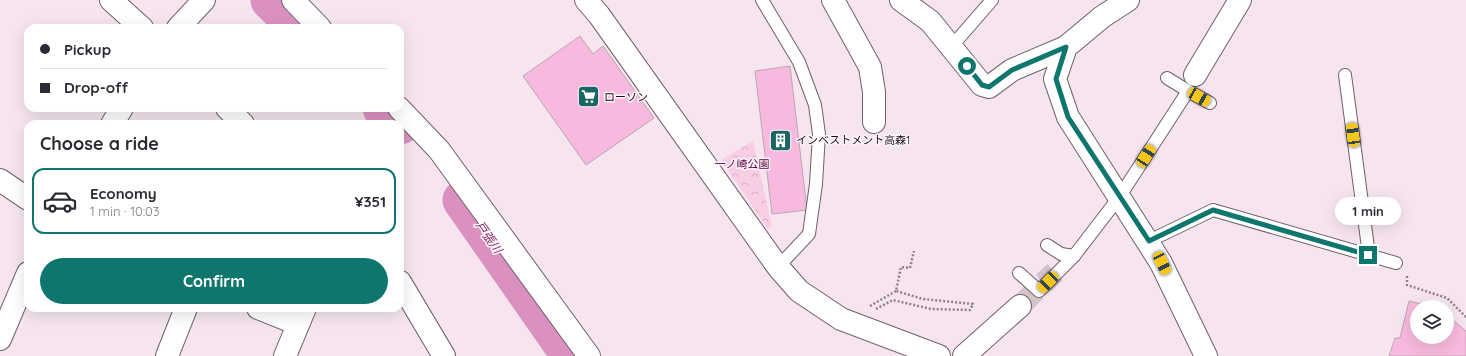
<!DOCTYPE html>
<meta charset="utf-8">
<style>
body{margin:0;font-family:Quicksand,"Noto Sans JP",sans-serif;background:#f7f7f7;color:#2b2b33;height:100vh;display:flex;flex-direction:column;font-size:15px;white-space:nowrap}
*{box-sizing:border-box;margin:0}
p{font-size:13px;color:#7c7c81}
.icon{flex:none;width:22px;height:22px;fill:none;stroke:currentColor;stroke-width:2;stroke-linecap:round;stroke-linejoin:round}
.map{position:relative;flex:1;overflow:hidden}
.sheet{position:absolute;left:24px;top:120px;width:380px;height:192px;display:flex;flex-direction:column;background:#fff;border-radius:12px;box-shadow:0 4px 16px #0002}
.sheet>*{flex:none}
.hud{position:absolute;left:24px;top:24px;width:380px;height:88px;border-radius:12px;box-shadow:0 4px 16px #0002;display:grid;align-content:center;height:88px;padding:0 16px;background:#fff}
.controls{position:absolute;left:1410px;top:300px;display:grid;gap:8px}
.controls a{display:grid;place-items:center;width:44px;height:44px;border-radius:50%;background:#fff;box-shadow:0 4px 16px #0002;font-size:20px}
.end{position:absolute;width:18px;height:18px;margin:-9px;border:5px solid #0f766e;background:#fff;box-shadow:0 0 0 2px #fff}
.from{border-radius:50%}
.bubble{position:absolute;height:28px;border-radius:14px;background:#fff;box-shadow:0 4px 16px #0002;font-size:13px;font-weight:800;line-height:28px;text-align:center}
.car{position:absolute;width:12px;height:24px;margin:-12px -6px;border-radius:5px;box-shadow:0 0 3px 1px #0007;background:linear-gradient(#f5c518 24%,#345 0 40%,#f5c518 0 76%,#345 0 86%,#f5c518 0)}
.hud b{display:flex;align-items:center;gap:14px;height:38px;font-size:15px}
.hud b+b{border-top:1px solid #e1e1e2}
.hud i{width:10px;height:10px;background:#2b2b33}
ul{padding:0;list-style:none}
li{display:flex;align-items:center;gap:12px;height:66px;margin:0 8px 6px;padding:0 8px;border:2px solid transparent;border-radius:12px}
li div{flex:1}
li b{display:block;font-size:15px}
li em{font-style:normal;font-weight:800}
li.selected{border-color:#0f766e}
li>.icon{width:36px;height:36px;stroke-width:1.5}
h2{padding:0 16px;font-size:18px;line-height:48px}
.cta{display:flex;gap:8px;margin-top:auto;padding:8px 16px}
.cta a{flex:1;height:46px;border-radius:24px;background:#0f766e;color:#fff;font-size:16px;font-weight:800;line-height:46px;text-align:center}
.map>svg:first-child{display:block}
.park{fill:url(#park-crowns)}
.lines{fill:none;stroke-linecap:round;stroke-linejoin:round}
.river{stroke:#db91bf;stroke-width:41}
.building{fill:#f7bade;stroke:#b8a7b1}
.tertiary-tunnel{stroke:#d4c5cd;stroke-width:22;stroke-dasharray:22 11;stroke-linecap:butt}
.service-casing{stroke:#706169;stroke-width:14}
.minor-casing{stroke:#706169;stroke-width:24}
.tertiary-casing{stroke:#706169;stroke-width:24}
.path{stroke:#8d8188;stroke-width:2.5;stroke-dasharray:2 2;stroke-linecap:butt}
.service{stroke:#fff;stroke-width:12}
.minor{stroke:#fff;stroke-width:22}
.tertiary{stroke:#fff;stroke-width:22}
.route{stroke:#0f766e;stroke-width:5}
.labels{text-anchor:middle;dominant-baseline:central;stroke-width:3;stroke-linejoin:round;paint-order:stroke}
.poi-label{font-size:11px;fill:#140e12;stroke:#fff4fa;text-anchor:start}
.park-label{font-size:11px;fill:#580041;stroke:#fff4fa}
.water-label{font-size:12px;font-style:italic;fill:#7b2660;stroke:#fff4fa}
</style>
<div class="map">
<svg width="1466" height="356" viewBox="0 0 1466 356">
<defs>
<pattern id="park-crowns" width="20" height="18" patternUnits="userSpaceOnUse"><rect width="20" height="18" fill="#facde7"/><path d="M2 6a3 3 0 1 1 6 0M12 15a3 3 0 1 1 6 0" fill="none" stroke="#d5afc5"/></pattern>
</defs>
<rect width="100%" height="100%" fill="#f6e5ee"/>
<path class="park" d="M 753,141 L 772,227 L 768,229 L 721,160 Z"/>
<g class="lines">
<g class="river">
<path d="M 271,0 L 300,28"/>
<path d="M 383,108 L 400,124"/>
<path d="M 463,200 L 572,356"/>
</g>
</g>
<g class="building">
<path d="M 580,36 L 593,54 L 603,46 L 654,118 L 586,165 L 523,76 Z"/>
<path d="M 790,66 L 807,210 L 772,214 L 755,71 Z"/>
<path d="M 1409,301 L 1434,307 L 1417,307 L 1417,337 L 1447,337 L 1447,315 L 1466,331 L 1466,356 L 1389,356 L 1395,338 L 1400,338 Z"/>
</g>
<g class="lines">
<path class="tertiary-tunnel" d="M 1020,306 L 1055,272"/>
<defs>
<g id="service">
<path d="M 762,0 L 799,62 L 815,105 L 819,134 L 816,184 L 809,234 L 778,267"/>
<path d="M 952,46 L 992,0"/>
<path d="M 1345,75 L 1369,255"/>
<path d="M 1188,91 L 1210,103"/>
<path d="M 1149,241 L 1213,210 L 1396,263"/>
<path d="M 1047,245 L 1061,254 L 1074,256"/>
<path d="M 1019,273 L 1039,291 L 1074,256 L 1120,196 L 1188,91 L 1167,78"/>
</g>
<g id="minor">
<path d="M 111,0 L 142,28"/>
<path d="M 293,0 L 320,28"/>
<path d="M 833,0 L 870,67 L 874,92 L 874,122"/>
<path d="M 901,0 L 930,21 L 982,85 L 989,87 L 1012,70 L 1066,47"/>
<path d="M 1128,0 L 1102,17 L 1066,47 L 1055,79 L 1068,117 L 1161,263 L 1206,356"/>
<path d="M 178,28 L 204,0"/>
<path d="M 227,108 L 243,124"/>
<path d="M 399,108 L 439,150 L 589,356"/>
<path d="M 112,124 L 122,108"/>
<path d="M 0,180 L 28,199"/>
<path d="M 400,282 L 444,356"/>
<path d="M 258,308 L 298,324"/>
<path d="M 0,339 L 28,273"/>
<path d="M 167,356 L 186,308"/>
<path d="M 285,356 L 305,308"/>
</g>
<g id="tertiary">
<path d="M 586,0 L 599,15 L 778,267 L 799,291 L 841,319 L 939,356"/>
<path d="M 1195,75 L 1240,0"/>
<path d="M 964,356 L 1020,306"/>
</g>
</defs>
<use href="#service" class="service-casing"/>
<use href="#minor" class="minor-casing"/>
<use href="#tertiary" class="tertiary-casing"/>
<g class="path">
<path d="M 1407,276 L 1407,285 L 1447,298 L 1466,317"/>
<path d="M 870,306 L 896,291"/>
<path d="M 876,309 L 893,300 L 931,309 L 970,310 L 973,304 L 923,299 L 896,291 L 901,267 L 910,268 L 914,251"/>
</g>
<use href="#service" class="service"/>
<use href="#minor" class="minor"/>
<use href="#tertiary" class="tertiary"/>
</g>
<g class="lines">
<path class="route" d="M 967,66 L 982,85 L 989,87 L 1012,70 L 1066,47 L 1056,79 L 1068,117 L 1149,241 L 1213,210 L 1368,255"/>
</g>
<defs>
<symbol id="supermarket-square" viewBox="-11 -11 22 22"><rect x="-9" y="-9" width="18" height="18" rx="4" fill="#186664" stroke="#fff4fa"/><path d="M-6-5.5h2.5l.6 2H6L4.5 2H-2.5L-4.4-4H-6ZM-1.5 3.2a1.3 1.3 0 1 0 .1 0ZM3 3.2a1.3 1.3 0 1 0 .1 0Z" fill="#fff"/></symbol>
<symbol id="building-square" viewBox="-11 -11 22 22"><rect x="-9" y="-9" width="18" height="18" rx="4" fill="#186664" stroke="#fff4fa"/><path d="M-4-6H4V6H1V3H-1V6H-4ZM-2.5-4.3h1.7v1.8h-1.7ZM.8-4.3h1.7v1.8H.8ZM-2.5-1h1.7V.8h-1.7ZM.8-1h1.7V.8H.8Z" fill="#fff"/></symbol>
</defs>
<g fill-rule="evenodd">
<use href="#supermarket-square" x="576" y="84" width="25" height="25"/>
<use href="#building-square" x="768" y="128" width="25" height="25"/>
</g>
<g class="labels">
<g class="poi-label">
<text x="604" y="97">ローソン</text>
<text x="796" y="140">インベストメント高森1</text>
</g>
<g class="park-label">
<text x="742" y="164">一ノ崎公園</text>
</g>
<g class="water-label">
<text transform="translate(489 237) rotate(55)">戸張川</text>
</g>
</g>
</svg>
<div class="controls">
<a><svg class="icon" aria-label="layers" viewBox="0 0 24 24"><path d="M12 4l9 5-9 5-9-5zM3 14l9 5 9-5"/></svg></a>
</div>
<i class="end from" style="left:967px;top:66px"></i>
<i class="end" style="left:1368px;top:255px"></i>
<div class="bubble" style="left:1335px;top:197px;width:66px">1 min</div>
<i class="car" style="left:1199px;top:97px;rotate:120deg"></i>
<i class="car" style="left:1353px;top:135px;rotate:352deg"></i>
<i class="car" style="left:1146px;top:156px;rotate:33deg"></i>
<i class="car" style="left:1162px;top:263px;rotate:154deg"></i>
<i class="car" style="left:1048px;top:282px;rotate:224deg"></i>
<div class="hud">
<b><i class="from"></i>Pickup</b>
<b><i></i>Drop-off</b>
</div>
<section class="sheet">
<h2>Choose a ride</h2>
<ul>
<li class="selected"><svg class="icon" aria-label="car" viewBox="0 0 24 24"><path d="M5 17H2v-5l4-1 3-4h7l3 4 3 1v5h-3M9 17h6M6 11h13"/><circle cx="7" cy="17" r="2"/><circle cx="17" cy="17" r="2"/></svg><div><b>Economy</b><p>1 min · 10:03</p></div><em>¥351</em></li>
</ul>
<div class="cta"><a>Confirm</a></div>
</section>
</div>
